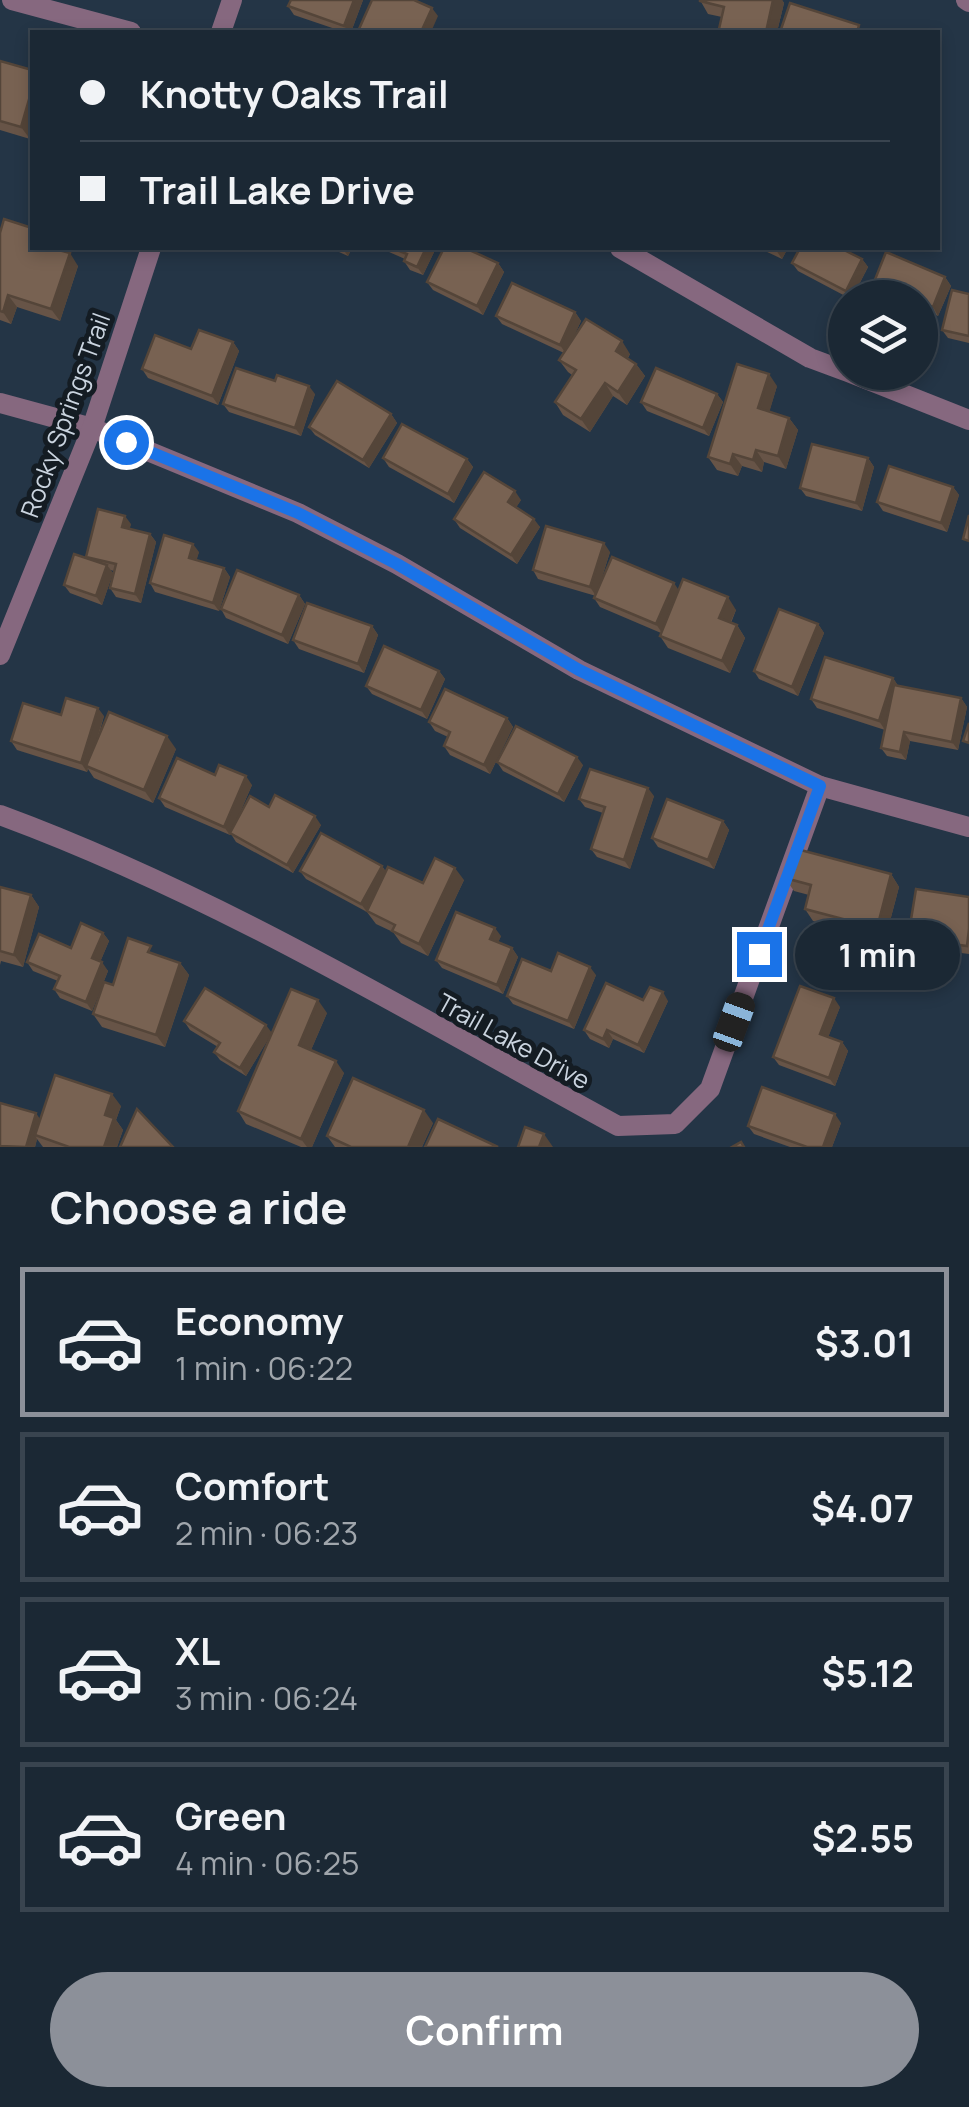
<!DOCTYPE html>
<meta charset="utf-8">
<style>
body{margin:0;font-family:Manrope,sans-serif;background:#283440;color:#f1f3f6;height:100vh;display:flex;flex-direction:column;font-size:38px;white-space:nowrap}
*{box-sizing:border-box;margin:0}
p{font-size:32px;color:#a0a6ac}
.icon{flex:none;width:55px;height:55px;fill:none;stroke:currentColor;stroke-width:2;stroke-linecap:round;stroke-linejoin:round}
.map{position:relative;height:1147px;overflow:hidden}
.sheet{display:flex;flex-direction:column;background:#1b2834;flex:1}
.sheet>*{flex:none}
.banner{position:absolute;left:30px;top:30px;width:910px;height:220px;border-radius:0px;box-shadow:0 5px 15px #0003,0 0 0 2px #39444f;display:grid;align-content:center;height:220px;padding:0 50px;background:#1b2834}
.controls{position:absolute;left:828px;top:280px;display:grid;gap:20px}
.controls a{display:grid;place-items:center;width:110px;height:110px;border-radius:50%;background:#1b2834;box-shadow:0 5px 15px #0003,0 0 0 2px #39444f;font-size:50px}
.end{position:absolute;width:45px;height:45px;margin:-22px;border:12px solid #1a73e8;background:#fff;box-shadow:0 0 0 5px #fff}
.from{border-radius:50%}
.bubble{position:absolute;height:70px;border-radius:35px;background:#1b2834;box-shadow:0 5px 15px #0003,0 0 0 2px #39444f;font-size:32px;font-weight:700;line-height:70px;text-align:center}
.car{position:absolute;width:30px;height:60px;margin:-30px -15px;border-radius:12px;box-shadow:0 0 8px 2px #0007;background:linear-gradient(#222 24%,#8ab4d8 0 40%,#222 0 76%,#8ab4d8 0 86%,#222 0)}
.banner b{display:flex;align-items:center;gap:35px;height:95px;font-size:38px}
.banner b+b{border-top:2px solid #39444f}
.banner i{width:25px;height:25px;background:#f1f3f6}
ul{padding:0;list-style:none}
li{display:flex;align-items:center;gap:30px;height:150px;margin:0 20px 15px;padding:0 30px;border:5px solid #39444f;border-radius:0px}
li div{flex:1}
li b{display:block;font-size:38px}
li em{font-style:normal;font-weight:700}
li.current{border-color:#8c9099}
li>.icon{width:90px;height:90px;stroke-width:1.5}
h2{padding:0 50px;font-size:45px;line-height:120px}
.cta{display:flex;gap:20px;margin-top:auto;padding:20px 50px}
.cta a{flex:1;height:115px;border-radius:60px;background:#8c9099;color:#fff;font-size:40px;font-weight:700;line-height:115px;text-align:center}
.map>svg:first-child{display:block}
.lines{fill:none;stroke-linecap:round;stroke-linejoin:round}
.minor{stroke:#86687f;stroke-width:20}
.wall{fill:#675447}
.shaded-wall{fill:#544539}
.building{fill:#786252;stroke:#544539;stroke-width:2.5}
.route{stroke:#1a73e8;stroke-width:12}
.labels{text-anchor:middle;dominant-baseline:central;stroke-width:10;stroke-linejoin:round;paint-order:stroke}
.street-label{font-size:25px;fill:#cad4df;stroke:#141c23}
</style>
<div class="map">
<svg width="969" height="1147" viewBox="0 0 969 1147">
<rect width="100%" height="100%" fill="#243546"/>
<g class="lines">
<g class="minor">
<path d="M 12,0 L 131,32"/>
<path d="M 966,0 L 969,2"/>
<path d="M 221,32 L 232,0"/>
<path d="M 620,248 L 810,358 L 845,371"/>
<path d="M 848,372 L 969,420"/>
<path d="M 0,403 L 92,428 L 298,513 L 397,564 L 579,670 L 820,786 L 969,827"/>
<path d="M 0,655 L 92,428 L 151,248"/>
<path d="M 0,815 C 217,895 416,1016 618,1126 L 675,1124 L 710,1089 L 820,786"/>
</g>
</g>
<g class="wall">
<path d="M 291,0 L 363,0 L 351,32 L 344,32 L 294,15 L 288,6 Z"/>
<path d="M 700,0 L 782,0 L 784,3 L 777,32 L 722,32 L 719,29 L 722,17 L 708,14 Z"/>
<path d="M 0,61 L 32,70 L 32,131 L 30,139 L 0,130 Z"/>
<path d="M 0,233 L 78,266 L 60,321 L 17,307 L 11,324 L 0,320 Z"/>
<path d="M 330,248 L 352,248 L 348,256 Z"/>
<path d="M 380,248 L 436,248 L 423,275 L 410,270 L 404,261 L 405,259 Z"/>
<path d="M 759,248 L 788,248 L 782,259 Z"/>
<path d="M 862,259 L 868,267 L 852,298 L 849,298 L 798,271 L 792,263 Z"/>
<path d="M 498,263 L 504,272 L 483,315 L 433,290 L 427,282 Z"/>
<path d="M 945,277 L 951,286 L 938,316 L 920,308 L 920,298 L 896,298 L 880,290 L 874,282 Z"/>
<path d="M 969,294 L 969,343 L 948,338 L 942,330 Z"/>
<path d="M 575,312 L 581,321 L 571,342 L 630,354 L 628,358 L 636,364 L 645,376 L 627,405 L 613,396 L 590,432 L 563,415 L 555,402 L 572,375 L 568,372 L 559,360 L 564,353 L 502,324 L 496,316 Z"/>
<path d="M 233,342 L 239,351 L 218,405 L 148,378 L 142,369 Z"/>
<path d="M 777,386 L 769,412 L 789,418 L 798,430 L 786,469 L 764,462 L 762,472 L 742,466 L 738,476 L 717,470 L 708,457 Z"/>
<path d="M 315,394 L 301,436 L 229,412 L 223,404 Z"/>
<path d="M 717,394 L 723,402 L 709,436 L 647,411 L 641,402 Z"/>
<path d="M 391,414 L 397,423 L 369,468 L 315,435 L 309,427 Z"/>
<path d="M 383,458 L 467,459 L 473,467 L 454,503 L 389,467 Z"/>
<path d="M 868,458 L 874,467 L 862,511 L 806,496 L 800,488 Z"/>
<path d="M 953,487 L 959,495 L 947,532 L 883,511 L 877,502 Z"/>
<path d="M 521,500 L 516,507 L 540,527 L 517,564 L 460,528 L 454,519 Z"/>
<path d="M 131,524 L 129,529 L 150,534 L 156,542 L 141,603 L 116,597 L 110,588 L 114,571 L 110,570 L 113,573 L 102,605 L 70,593 L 64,585 L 88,558 Z"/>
<path d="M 199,552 L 196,560 L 224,568 L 230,577 L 219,611 L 155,592 L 150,583 Z"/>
<path d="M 610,552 L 598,590 L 678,590 L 736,610 L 731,623 L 737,625 L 745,638 L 730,673 L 668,648 L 660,636 L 661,633 L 600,607 L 594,598 L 596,596 L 538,579 L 533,570 Z"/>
<path d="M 299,595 L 305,604 L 288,644 L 226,618 L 221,609 Z"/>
<path d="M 818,624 L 824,633 L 798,696 L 759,679 L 754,671 Z"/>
<path d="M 372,626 L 378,635 L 364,673 L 299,649 L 293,640 Z"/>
<path d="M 439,671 L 445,679 L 427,719 L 372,694 L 366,686 Z"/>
<path d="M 893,678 L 898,686 L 961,698 L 967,707 L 958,750 L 910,741 L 906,760 L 887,756 L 881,748 L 885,730 L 817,708 L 811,699 Z"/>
<path d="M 61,715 L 104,716 L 98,738 L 176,749 L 153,803 L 94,778 L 88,769 L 87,772 L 17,750 L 11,741 Z"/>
<path d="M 507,718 L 513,727 L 490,774 L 450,755 L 444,746 L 448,737 L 435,731 L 429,722 Z"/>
<path d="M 497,762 L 583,765 L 564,802 L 503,771 Z"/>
<path d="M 215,775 L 252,785 L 235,824 L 269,807 L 321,825 L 293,873 L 236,842 L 231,834 L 230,835 L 165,807 L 159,798 Z"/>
<path d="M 654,796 L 630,869 L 597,857 L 591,849 L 603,813 L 585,807 L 579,799 Z"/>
<path d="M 723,821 L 729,830 L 714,869 L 658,847 L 652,838 Z"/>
<path d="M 382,866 L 386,872 L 423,883 L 464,880 L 428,956 L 401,943 L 393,932 L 376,924 L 367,912 L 306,879 L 300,871 Z"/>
<path d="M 891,874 L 899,887 L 885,940 L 813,921 L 805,909 L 809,895 L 794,891 L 785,878 Z"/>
<path d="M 0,887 L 31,895 L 39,907 L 23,967 L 1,961 L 0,965 Z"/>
<path d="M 969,897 L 969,954 L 914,947 L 908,938 Z"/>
<path d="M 103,933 L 109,941 L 100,962 L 108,971 L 92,1011 L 60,998 L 54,989 L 58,981 L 33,971 L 27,962 L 71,948 Z"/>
<path d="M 501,936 L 498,942 L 512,948 L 518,957 L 503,994 L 442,968 L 436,960 Z"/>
<path d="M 157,955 L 180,963 L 189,975 L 165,1047 L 102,1027 L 93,1014 L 113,985 Z"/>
<path d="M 551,971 L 596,975 L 574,1029 L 513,1004 L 507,996 Z"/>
<path d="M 643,1000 L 668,1001 L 644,1053 L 613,1039 L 609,1048 L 590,1039 L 584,1030 Z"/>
<path d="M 840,1007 L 828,1037 L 842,1042 L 848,1051 L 835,1086 L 779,1065 L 773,1057 Z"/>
<path d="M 327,1013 L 311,1050 L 344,1073 L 312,1147 L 301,1147 L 246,1124 L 238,1111 L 270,1036 L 246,1076 L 220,1060 L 214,1052 L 218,1047 L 190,1030 L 184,1021 L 272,1033 Z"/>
<path d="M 0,1103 L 40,1120 L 121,1106 L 116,1120 L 123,1130 L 117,1147 L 43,1147 L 37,1139 L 35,1147 L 0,1147 Z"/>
<path d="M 433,1123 L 422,1147 L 335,1147 L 327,1136 Z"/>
<path d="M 841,1123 L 832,1147 L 790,1147 L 754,1134 L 748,1126 Z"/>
</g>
<g class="shaded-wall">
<path d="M 354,0 L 363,0 L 351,32 L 349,32 L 344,26 Z"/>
<path d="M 773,0 L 782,0 L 784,3 L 777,32 L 766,32 Z"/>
<path d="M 432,8 L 438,16 L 431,32 L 421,32 Z"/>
<path d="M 32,89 L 32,131 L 30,139 L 21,127 Z"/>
<path d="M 342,248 L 352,248 L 348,256 Z"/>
<path d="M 426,248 L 436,248 L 423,275 L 417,267 Z"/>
<path d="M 778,248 L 788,248 L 782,259 L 776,250 Z"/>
<path d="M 70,253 L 78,266 L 60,321 L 51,309 Z"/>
<path d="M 862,259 L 868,267 L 852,298 L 851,298 L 846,291 Z"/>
<path d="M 498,263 L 504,272 L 483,315 L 477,306 Z"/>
<path d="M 945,277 L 951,286 L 938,316 L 933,307 Z"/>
<path d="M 8,295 L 17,307 L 11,324 L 3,312 Z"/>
<path d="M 575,312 L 581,321 L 566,354 L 560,345 Z"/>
<path d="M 622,341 L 630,354 L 624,363 L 616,351 Z"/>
<path d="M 233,342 L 239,351 L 218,405 L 212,396 Z"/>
<path d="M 636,364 L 645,376 L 627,405 L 618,392 Z"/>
<path d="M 769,374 L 777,386 L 767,420 L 758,408 Z"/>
<path d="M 605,383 L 613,396 L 590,432 L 581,419 Z"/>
<path d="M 309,386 L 315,394 L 301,436 L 295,428 Z"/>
<path d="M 717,394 L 723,402 L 709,436 L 703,428 Z"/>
<path d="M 391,414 L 397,423 L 369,468 L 363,460 Z"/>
<path d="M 789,418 L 798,430 L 786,469 L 778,456 Z"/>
<path d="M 756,450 L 764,462 L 762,472 L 753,460 Z"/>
<path d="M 733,454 L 742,466 L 738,476 L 730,464 Z"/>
<path d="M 868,458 L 874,467 L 862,511 L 856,503 Z"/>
<path d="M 467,459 L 473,467 L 454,503 L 448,494 Z"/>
<path d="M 953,487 L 959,495 L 947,532 L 941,523 Z"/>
<path d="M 515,491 L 521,500 L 514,511 L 508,502 Z"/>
<path d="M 125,516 L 131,524 L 128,536 L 122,527 Z"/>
<path d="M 534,519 L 540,527 L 517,564 L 511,555 Z"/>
<path d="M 150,534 L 156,542 L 141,603 L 135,594 Z"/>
<path d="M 604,543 L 610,552 L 596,596 L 590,587 Z"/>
<path d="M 193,544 L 199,552 L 195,566 L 189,558 Z"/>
<path d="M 107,565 L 113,573 L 102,605 L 96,596 Z"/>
<path d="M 224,568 L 230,577 L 219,611 L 213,603 Z"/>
<path d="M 674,583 L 680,592 L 662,633 L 656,624 Z"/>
<path d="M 299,595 L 305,604 L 288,644 L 282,635 Z"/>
<path d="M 728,597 L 736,610 L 727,630 L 719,618 Z"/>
<path d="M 818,624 L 824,633 L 798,696 L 792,687 Z"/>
<path d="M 737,625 L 745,638 L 730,673 L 722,661 Z"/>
<path d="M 372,626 L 378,635 L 364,673 L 358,664 Z"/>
<path d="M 439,671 L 445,679 L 427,719 L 421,710 Z"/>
<path d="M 893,678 L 899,687 L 885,730 L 879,721 Z"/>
<path d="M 961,698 L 967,707 L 958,750 L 952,742 Z"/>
<path d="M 98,708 L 104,716 L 88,767 L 86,766 L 88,769 L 87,772 L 81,763 Z"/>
<path d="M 507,718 L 513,727 L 490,774 L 484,765 Z"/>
<path d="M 904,732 L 910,741 L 906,760 L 900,752 Z"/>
<path d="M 167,736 L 176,749 L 153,803 L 144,790 Z"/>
<path d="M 577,757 L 583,765 L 564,802 L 558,794 Z"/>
<path d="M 246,776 L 252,785 L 230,835 L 224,827 Z"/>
<path d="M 648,788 L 654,796 L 630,869 L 624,860 Z"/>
<path d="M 315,816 L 321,825 L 293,873 L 287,865 Z"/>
<path d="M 723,821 L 729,830 L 714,869 L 708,860 Z"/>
<path d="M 382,866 L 388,875 L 367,912 L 361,904 Z"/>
<path d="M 455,868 L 464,880 L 428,956 L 419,944 Z"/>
<path d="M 891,874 L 899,887 L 885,940 L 877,928 Z"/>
<path d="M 31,895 L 39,907 L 23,967 L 14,955 Z"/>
<path d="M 495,928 L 501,936 L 496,948 L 490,939 Z"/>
<path d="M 103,933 L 109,941 L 98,967 L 92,958 Z"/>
<path d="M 512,948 L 518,957 L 503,994 L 497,985 Z"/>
<path d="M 102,962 L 108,971 L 92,1011 L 86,1002 Z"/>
<path d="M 180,963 L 189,975 L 165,1047 L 156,1035 Z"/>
<path d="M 590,967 L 596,975 L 574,1029 L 568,1021 Z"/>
<path d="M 663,992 L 668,1001 L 644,1053 L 638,1045 Z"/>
<path d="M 834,998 L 840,1007 L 826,1043 L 820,1034 Z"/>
<path d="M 318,1000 L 327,1013 L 308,1057 L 299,1045 Z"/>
<path d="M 266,1025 L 272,1033 L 246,1076 L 240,1068 Z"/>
<path d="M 607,1030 L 613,1039 L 609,1048 L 603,1039 Z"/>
<path d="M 842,1042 L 848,1051 L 835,1086 L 829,1078 Z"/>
<path d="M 336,1061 L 344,1073 L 312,1147 L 307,1147 L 301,1139 Z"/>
<path d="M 112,1094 L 121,1106 L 116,1120 L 123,1130 L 117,1147 L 104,1147 L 105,1115 Z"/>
<path d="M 424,1110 L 433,1123 L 422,1147 L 408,1147 Z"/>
<path d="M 36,1113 L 42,1122 L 35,1135 L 37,1139 L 35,1147 L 26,1147 Z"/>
<path d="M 835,1114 L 841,1123 L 832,1147 L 823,1147 Z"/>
<path d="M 544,1134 L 553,1147 L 539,1147 Z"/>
</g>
<g class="building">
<path d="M 291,0 L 354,0 L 344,26 L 288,6 Z"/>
<path d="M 372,0 L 414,0 L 432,8 L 421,32 L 369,32 L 359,29 Z"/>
<path d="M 700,0 L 773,0 L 766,32 L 737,32 L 719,29 L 724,7 L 700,1 Z"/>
<path d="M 790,3 L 859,25 L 857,32 L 780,32 Z"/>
<path d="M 0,61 L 32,70 L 32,89 L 21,127 L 0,121 Z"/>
<path d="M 4,219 L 32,228 L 32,248 L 51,248 L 70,253 L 51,309 L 8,295 L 3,312 L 0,311 L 0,233 Z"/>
<path d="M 392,248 L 426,248 L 417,267 L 404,261 L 407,254 Z"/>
<path d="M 444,248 L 465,248 L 498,263 L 477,306 L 427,282 Z"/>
<path d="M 800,248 L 840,248 L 862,259 L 846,291 L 792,263 Z"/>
<path d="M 886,252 L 945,277 L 933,307 L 920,302 L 920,298 L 910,298 L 874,282 Z"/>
<path d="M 512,283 L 575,312 L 560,345 L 496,316 Z"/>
<path d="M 952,290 L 969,294 L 969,336 L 942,330 Z"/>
<path d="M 586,319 L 622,341 L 616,351 L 636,364 L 618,392 L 605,383 L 581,419 L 555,402 L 576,370 L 559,360 Z"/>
<path d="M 199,330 L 233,342 L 212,396 L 142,369 L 155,335 L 191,349 Z"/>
<path d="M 737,364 L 769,374 L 758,408 L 789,418 L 778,456 L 756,450 L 753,460 L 733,454 L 730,464 L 708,457 Z"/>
<path d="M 236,368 L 275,381 L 277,375 L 309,386 L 295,428 L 223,404 Z"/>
<path d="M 656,368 L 717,394 L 703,428 L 641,402 Z"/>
<path d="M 337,381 L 391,414 L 363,460 L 309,427 Z"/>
<path d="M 402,424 L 467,459 L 448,494 L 383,458 Z"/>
<path d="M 812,444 L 868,458 L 856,503 L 800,488 Z"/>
<path d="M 889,466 L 953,487 L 941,523 L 877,502 Z"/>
<path d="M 484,472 L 515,491 L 508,502 L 534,519 L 511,555 L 454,519 Z"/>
<path d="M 98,509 L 125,516 L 122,527 L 150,534 L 135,594 L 110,588 L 116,564 L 86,557 Z"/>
<path d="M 969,515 L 969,541 L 963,539 Z"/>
<path d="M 546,526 L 604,543 L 590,587 L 533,570 Z"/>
<path d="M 164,535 L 193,544 L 189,558 L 224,568 L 213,603 L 150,583 Z"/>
<path d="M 74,554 L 107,565 L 96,596 L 64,585 Z"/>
<path d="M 612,557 L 674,583 L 656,624 L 594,598 Z"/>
<path d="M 237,570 L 299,595 L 282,635 L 221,609 Z"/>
<path d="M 683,579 L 728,597 L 719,618 L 737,625 L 722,661 L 660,636 Z"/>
<path d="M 307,603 L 372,626 L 358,664 L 293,640 Z"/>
<path d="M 779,609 L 818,624 L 792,687 L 754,671 Z"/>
<path d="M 384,646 L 439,671 L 421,710 L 366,686 Z"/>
<path d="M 825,657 L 893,678 L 879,721 L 811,699 Z"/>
<path d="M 894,685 L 961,698 L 952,742 L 904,732 L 900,752 L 881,748 Z"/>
<path d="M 445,689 L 507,718 L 484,765 L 444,746 L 450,732 L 429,722 Z"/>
<path d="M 66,698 L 98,708 L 81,763 L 11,741 L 23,703 L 61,715 Z"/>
<path d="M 109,712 L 167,736 L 144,790 L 86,766 Z"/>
<path d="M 969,723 L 969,743 L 963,741 Z"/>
<path d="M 516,726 L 577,757 L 558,794 L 497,762 Z"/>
<path d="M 177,758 L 215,775 L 219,765 L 246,776 L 224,827 L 159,798 Z"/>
<path d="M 590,769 L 648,788 L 624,860 L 591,849 L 605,807 L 579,799 Z"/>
<path d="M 275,795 L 315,816 L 287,865 L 230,833 L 250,796 L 269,807 Z"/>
<path d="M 667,799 L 723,821 L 708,860 L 652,838 Z"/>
<path d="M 321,833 L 382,866 L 361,904 L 300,871 Z"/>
<path d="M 793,848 L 891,874 L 877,928 L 805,909 L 811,885 L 785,878 Z"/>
<path d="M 435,858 L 455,868 L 419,944 L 392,931 L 395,925 L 367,911 L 388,867 L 423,883 Z"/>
<path d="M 0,887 L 31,895 L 14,955 L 0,951 Z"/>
<path d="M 916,889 L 969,897 L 969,929 L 967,946 L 908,938 Z"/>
<path d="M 456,912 L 495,928 L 490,939 L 512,948 L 497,985 L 436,960 Z"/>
<path d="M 81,923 L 103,933 L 92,958 L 102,962 L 86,1002 L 54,989 L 60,976 L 27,962 L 39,934 L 71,948 Z"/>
<path d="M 128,938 L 151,946 L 148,952 L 180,963 L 156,1035 L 93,1014 L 104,982 L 113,985 Z"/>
<path d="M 558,953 L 590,967 L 568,1021 L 507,996 L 522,959 L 551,971 Z"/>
<path d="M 606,983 L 643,1000 L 650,987 L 663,992 L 638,1045 L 607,1030 L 603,1039 L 584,1030 Z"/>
<path d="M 800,986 L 834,998 L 820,1034 L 842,1042 L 829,1078 L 773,1057 Z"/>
<path d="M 205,988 L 266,1025 L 240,1068 L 214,1052 L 220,1043 L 184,1021 Z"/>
<path d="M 291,989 L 318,1000 L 299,1045 L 336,1061 L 301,1139 L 238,1111 Z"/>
<path d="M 55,1075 L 112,1094 L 105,1115 L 114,1118 L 104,1147 L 69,1147 L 35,1135 Z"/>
<path d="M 353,1078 L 424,1110 L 408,1147 L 351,1147 L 327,1136 Z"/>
<path d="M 762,1087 L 835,1114 L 823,1147 L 807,1147 L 748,1126 Z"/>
<path d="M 0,1103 L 36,1113 L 26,1147 L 0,1146 Z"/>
<path d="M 137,1109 L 173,1147 L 120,1147 Z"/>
<path d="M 438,1119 L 498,1147 L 425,1147 Z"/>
<path d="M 525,1127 L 544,1134 L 539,1147 L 518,1147 Z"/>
<path d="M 741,1142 L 744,1147 L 732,1147 Z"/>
</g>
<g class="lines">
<path class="route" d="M 126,442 L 298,513 L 397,564 L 579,670 L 820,786 L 759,954"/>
</g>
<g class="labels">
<g class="street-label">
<text transform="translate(65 415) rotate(-70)">Rocky Springs Trail</text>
<text transform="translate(514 1041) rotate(29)">Trail Lake Drive</text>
</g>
</g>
</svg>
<div class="controls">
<a><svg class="icon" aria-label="layers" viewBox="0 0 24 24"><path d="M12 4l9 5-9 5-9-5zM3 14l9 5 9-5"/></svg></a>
</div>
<i class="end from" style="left:126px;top:442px"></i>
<i class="end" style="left:759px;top:954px"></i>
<div class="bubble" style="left:795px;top:920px;width:165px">1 min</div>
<i class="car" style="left:734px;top:1022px;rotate:20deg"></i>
<div class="banner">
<b><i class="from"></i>Knotty Oaks Trail</b>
<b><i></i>Trail Lake Drive</b>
</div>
</div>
<section class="sheet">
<h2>Choose a ride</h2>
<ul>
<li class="current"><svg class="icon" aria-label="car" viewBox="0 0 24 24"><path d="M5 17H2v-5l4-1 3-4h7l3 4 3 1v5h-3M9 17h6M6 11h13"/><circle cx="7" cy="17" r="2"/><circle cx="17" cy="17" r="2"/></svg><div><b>Economy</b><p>1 min · 06:22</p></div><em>$3.01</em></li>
<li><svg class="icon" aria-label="car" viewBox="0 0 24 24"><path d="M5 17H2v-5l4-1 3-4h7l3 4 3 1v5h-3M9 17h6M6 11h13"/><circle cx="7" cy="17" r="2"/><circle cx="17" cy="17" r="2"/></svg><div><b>Comfort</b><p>2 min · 06:23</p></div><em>$4.07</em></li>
<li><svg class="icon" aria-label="car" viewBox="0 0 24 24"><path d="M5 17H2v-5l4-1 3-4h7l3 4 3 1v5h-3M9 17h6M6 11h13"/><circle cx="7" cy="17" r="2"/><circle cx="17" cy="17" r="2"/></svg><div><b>XL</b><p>3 min · 06:24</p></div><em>$5.12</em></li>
<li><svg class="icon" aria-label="car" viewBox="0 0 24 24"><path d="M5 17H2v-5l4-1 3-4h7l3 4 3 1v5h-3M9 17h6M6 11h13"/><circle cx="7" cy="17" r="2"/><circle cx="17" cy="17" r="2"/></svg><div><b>Green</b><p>4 min · 06:25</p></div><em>$2.55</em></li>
</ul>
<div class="cta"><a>Confirm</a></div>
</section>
